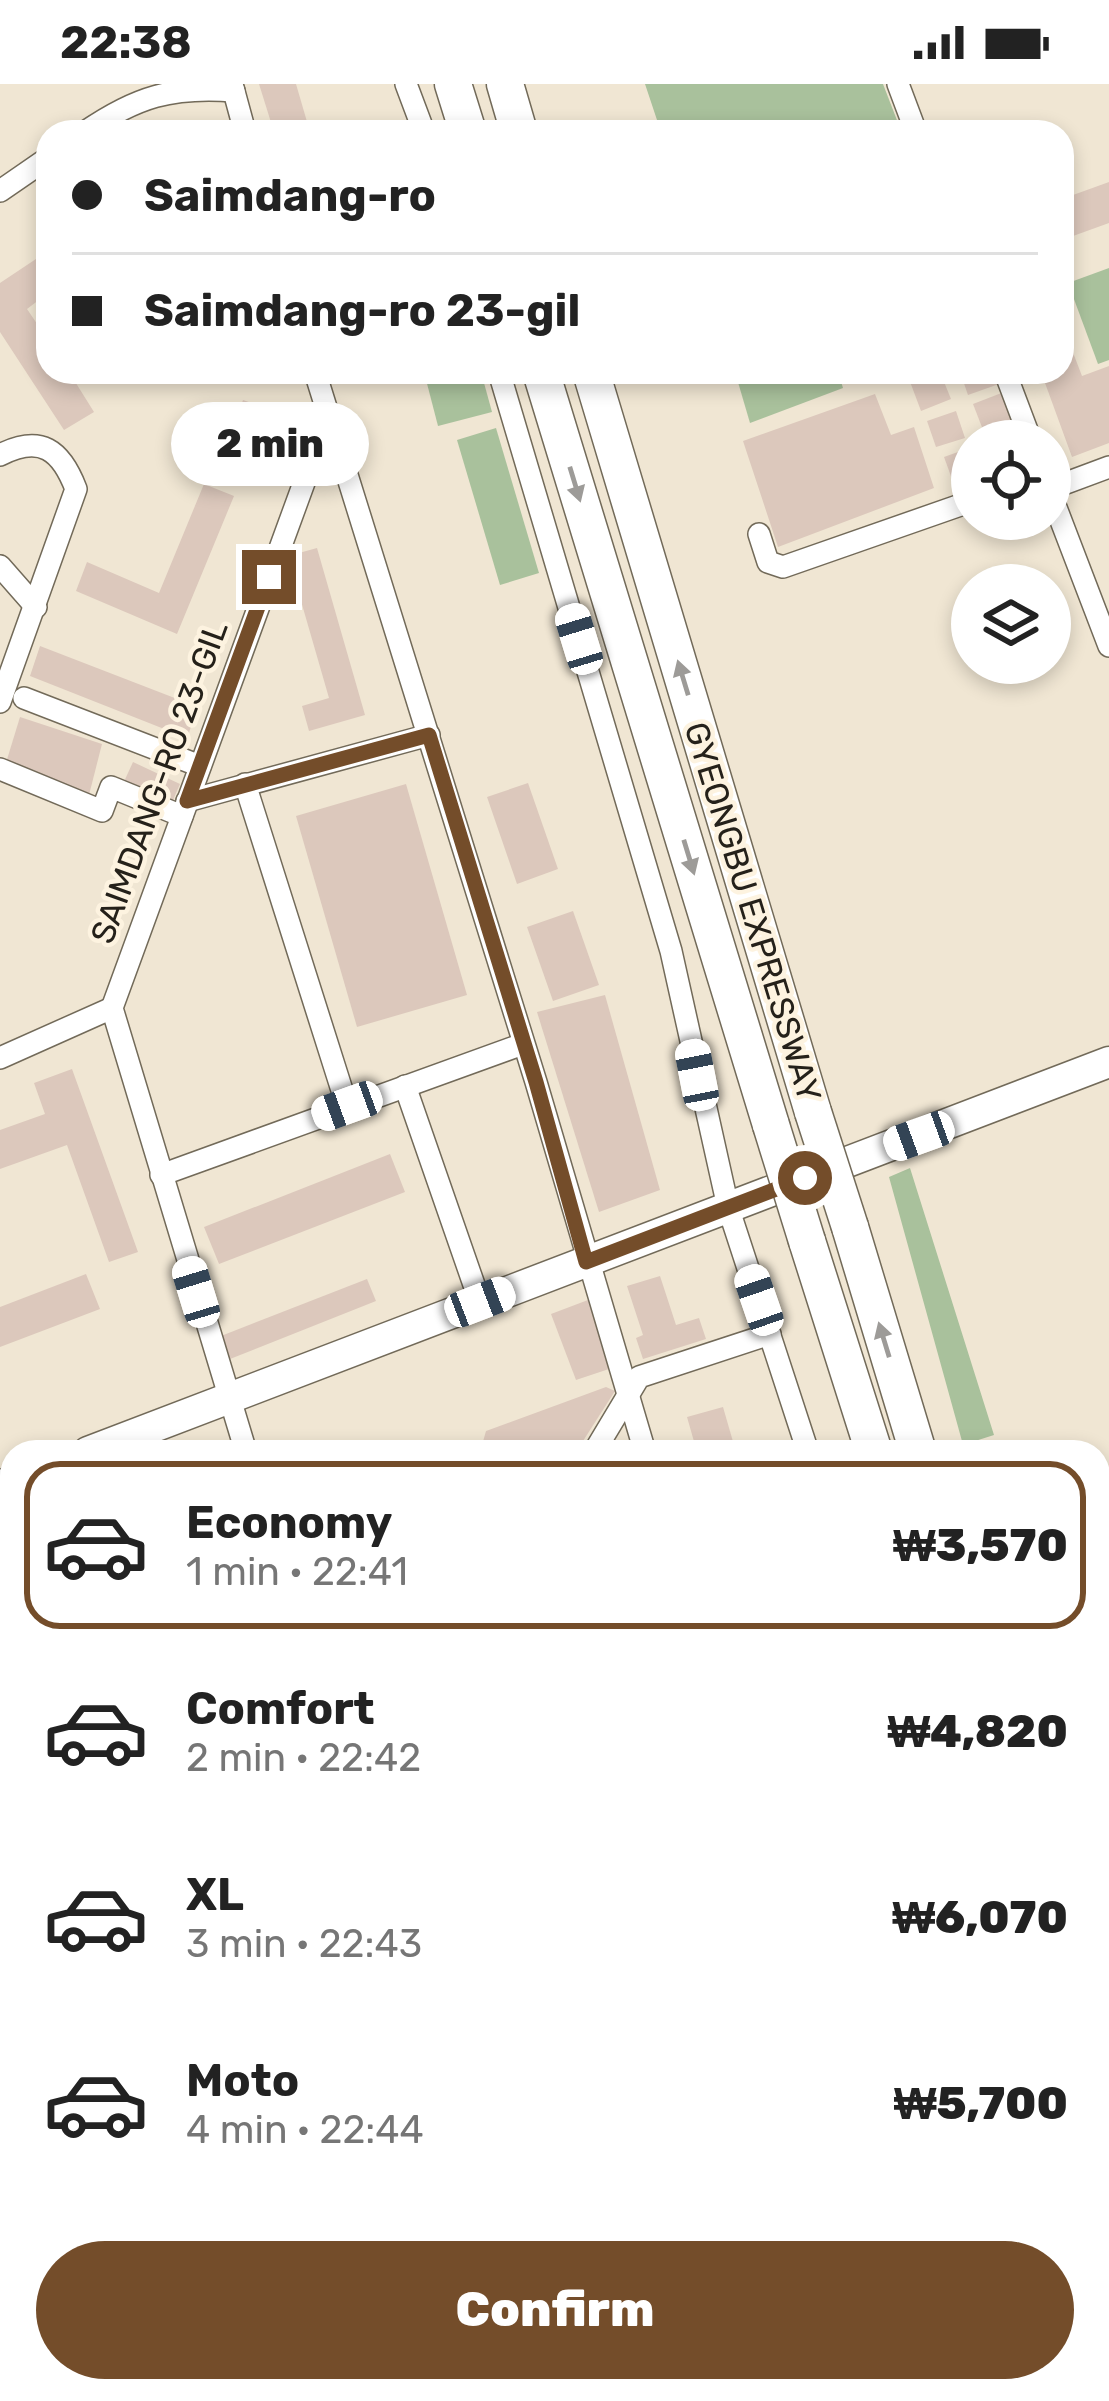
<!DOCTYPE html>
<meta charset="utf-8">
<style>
body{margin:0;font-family:Rubik,sans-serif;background:#f2f2f2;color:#222;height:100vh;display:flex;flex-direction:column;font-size:45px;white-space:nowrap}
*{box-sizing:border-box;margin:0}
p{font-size:39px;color:#767676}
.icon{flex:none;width:66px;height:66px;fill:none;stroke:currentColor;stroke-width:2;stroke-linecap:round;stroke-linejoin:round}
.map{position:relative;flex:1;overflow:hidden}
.panel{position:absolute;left:0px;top:1356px;width:1110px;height:963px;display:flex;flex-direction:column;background:#fff;border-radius:36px 36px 0 0;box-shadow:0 6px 18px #0003}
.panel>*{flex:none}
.hud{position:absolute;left:36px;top:36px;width:1038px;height:264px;border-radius:36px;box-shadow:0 6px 18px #0003;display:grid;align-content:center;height:264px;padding:0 36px;background:#fff}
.tools{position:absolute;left:951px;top:336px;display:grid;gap:24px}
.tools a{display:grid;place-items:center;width:120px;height:120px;border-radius:50%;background:#fff;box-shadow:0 6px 18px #0003;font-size:60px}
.end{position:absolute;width:54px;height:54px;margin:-27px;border:15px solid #744d2a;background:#fff;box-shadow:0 0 0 6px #fff}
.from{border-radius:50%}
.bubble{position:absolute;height:84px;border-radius:42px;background:#fff;box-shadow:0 6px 18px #0003;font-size:39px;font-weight:800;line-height:84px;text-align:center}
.car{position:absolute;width:36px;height:72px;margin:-36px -18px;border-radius:15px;box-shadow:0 0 9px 3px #0007;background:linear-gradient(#fff 24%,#345 0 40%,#fff 0 76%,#345 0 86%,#fff 0)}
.hud b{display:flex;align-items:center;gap:42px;height:114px;font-size:45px}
.hud b+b{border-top:3px solid #e0e0e0}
.hud i{width:30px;height:30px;background:#222}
ul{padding:21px 0 0;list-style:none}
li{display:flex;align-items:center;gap:36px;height:168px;margin:0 24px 18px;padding:0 12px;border:6px solid transparent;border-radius:36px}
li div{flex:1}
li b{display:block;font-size:45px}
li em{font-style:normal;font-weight:800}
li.active{border-color:#744d2a}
li>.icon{width:108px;height:108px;stroke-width:1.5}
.cta{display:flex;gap:24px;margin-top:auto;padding:24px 36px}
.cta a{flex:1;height:138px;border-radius:72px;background:#744d2a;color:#fff;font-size:48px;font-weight:800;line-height:138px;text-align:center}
.status{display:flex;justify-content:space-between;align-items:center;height:84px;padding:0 60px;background:#fff;direction:ltr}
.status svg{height:33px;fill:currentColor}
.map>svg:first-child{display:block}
.green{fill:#a9c19c}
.building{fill:#dcc8bc}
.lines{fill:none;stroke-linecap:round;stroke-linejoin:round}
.minor-casing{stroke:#726a59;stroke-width:24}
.secondary-casing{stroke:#726a59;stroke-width:33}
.trunk-casing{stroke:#726a59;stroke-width:39}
.minor{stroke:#fff;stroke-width:21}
.secondary{stroke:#fff;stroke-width:30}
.trunk{stroke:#fff;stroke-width:36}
.trunk-bridge-casing{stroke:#726a59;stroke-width:39;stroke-linecap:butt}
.trunk-bridge{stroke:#fff;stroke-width:36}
.oneway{fill:#9d9b98}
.route{stroke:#744d2a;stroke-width:15}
.labels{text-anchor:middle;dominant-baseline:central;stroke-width:9;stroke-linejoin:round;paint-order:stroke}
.street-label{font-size:33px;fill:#25211a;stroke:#fdf3e0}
</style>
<div class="status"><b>22:38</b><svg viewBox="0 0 49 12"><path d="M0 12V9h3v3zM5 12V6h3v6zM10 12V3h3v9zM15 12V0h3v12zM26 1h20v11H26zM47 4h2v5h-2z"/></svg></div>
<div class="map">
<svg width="1109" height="2317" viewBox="0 0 1109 2317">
<rect width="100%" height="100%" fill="#f0e6d3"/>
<g class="green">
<path d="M 645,0 L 883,0 L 900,44 L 889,48 L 661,48 Z"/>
<path d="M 1109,184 L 1109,276 L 1098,280 L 1068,199 Z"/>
<path d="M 424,288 L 481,288 L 492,328 L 438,342 Z"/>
<path d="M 735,288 L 838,288 L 843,304 L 750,339 Z"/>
<path d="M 496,344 L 539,489 L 500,501 L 457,356 Z"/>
<path d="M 910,1084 L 994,1351 L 972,1358 L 975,1368 L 965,1368 L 889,1093 Z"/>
</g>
<g class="building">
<path d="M 259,0 L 296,0 L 310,48 L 274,48 Z"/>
<path d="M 1109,98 L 1109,139 L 1062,156 L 1062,115 Z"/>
<path d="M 48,167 L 48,209 L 27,225 L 48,256 L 48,288 L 69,288 L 94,328 L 64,346 L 0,248 L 0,199 Z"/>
<path d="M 1062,240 L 1082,292 L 1109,282 L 1109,359 L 1072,373 L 1041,288 L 1062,288 Z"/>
<path d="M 926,288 L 940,288 L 951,315 L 921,327 L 909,295 Z"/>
<path d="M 960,288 L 994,288 L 999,300 L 968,311 Z"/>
<path d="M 1004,308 L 1017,339 L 985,351 L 973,320 Z"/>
<path d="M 875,310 L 891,351 L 914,343 L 934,404 L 778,463 L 743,357 Z"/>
<path d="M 243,316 L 274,327 L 252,388 L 177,361 L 188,331 L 209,338 L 215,321 L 223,324 L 221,331 L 236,336 Z"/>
<path d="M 956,327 L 965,354 L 936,363 L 927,337 Z"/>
<path d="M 969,364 L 972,401 L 956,406 L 944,373 Z"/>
<path d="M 204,400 L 234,412 L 177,550 L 76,507 L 87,478 L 159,509 Z"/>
<path d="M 317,464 L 365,631 L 309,647 L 302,622 L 329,614 L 288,472 Z"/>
<path d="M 40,562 L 198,623 L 187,654 L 30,592 Z"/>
<path d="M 20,633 L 102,660 L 89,711 L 5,682 Z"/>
<path d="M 133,678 L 180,700 L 170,723 L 122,702 Z"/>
<path d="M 528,699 L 558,785 L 517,800 L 487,713 Z"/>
<path d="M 406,700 L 467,911 L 357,943 L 296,732 Z"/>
<path d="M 573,827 L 599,901 L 553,917 L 527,843 Z"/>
<path d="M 605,911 L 660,1106 L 599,1128 L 537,928 Z"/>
<path d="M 72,985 L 138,1168 L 109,1178 L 67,1061 L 0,1085 L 0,1046 L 45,1030 L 34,999 Z"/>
<path d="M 390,1070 L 405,1108 L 219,1180 L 204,1143 Z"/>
<path d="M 86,1190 L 100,1225 L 0,1263 L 0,1223 Z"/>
<path d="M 660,1192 L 676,1241 L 699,1234 L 706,1255 L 643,1275 L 636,1254 L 643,1251 L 627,1202 Z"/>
<path d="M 367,1195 L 376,1217 L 230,1275 L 221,1252 Z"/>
<path d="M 588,1216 L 612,1284 L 576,1296 L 551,1230 Z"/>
<path d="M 606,1303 L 615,1307 L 576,1368 L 494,1368 L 482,1361 L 486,1347 Z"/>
<path d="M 723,1323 L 736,1368 L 697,1368 L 687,1333 Z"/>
<path d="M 12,2206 L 12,2263 L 0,2265 L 0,2209 Z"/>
</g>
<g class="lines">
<defs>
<g id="minor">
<path d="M 232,0 L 245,48"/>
<path d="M 406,0 L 424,48"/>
<path d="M 898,0 L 916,48"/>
<path d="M 85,48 C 136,13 172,2 234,7"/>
<path d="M 0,107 L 48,74"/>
<path d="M 315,288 L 536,998 L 645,1368"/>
<path d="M 499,288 L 671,867 L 728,1123 L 808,1368"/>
<path d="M 1005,288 L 1031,357"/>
<path d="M 0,371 C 41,350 61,366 76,405 L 0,618"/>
<path d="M 1050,405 L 1109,383"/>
<path d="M 1050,408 L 1109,562"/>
<path d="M 759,450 L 768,478 L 783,483 L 972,417"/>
<path d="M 0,482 L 36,523"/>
<path d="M 24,614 L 200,682"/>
<path d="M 0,685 L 102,727 L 111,703 L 182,732"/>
<path d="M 245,700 L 347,1022"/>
<path d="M 187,717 L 429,651"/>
<path d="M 0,974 L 112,924"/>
<path d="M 405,1002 L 480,1218"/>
<path d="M 161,1091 L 523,960"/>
<path d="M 246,1368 L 112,924 L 328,333"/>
<path d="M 594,1368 L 639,1293 L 770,1250"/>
<path d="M 0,1553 L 12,1549"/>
<path d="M 0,1635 L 12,1669"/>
<path d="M 0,1926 L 12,1922"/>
<path d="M 0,2035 L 12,2069"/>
<path d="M 0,2113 L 12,2112"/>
<path d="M 53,2307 L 54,2317"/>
<path d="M 190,2307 L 190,2317"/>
<path d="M 442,2307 L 444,2317"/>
<path d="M 932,2307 L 936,2317"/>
<path d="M 585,2317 L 605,2307"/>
</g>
<g id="secondary">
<path d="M 88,1368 L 1109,978"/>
<path d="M 0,1402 L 12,1397"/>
<path d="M 1061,2317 L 1087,2307"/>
</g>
<g id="trunk">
<path d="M 453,0 L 468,48"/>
<path d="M 505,0 L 519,48"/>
<path d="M 541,288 L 771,1041"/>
<path d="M 591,288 L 813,1028"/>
<path d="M 850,1143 L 918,1368"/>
<path d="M 807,1157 L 874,1368"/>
<path d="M 1098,1960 L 1109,1996"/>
<path d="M 1098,2120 L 1109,2157"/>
</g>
</defs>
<use href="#minor" class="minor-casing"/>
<use href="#secondary" class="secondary-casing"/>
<use href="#trunk" class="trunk-casing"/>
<use href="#minor" class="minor"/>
<use href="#secondary" class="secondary"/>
<use href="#trunk" class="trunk"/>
<defs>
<g id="trunk-bridge">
<path d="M 813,1028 L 850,1143"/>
<path d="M 771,1041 L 807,1157"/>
</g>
</defs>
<use href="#trunk-bridge" class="trunk-bridge-casing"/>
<use href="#trunk-bridge" class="trunk-bridge"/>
</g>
<defs><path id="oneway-solid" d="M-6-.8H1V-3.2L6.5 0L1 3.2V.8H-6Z" transform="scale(3)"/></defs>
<g class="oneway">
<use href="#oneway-solid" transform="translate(575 400) rotate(73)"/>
<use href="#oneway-solid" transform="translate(683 594) rotate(-107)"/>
<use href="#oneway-solid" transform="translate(689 773) rotate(73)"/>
<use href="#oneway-solid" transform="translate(884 1256) rotate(-107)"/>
</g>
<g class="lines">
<path class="route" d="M 269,493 L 187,717 L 429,651 L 536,998 L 586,1178 L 805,1094"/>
</g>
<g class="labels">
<g class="street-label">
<text transform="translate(159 698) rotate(-70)">SAIMDANG-RO 23-GIL</text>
<text transform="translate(753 828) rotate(73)">GYEONGBU EXPRESSWAY</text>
</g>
</g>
</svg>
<div class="tools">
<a><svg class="icon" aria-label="locate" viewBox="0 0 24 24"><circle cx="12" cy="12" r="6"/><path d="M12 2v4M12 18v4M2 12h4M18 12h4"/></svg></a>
<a><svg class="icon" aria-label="layers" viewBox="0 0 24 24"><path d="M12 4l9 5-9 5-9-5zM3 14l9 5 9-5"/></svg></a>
</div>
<i class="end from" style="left:805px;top:1094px"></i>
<i class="end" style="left:269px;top:493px"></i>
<div class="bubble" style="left:171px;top:318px;width:198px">2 min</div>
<i class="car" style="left:579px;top:555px;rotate:343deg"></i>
<i class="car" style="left:697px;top:991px;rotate:349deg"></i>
<i class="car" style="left:347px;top:1022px;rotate:250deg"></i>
<i class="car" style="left:919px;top:1052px;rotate:250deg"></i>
<i class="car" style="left:196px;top:1208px;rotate:343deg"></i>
<i class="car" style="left:759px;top:1216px;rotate:341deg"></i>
<i class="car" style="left:480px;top:1218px;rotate:69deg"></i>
<div class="hud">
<b><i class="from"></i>Saimdang-ro</b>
<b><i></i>Saimdang-ro 23-gil</b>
</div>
<section class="panel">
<ul>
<li class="active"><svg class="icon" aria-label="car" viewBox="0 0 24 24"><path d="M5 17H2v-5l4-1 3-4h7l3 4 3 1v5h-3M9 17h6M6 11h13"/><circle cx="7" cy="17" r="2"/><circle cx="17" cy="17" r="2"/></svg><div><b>Economy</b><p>1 min · 22:41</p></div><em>₩3,570</em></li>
<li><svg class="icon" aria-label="car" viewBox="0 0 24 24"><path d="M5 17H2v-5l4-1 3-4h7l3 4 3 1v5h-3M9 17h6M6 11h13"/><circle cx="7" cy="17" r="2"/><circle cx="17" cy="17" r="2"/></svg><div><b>Comfort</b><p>2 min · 22:42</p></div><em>₩4,820</em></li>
<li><svg class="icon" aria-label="car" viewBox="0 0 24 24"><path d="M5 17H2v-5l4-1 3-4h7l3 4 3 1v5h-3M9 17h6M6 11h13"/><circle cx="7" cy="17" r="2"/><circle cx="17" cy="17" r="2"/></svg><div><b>XL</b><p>3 min · 22:43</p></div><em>₩6,070</em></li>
<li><svg class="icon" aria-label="car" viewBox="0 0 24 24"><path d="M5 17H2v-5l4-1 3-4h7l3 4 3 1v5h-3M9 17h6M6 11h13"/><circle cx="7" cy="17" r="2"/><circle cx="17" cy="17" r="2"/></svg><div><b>Moto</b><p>4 min · 22:44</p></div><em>₩5,700</em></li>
</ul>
<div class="cta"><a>Confirm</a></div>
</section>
</div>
